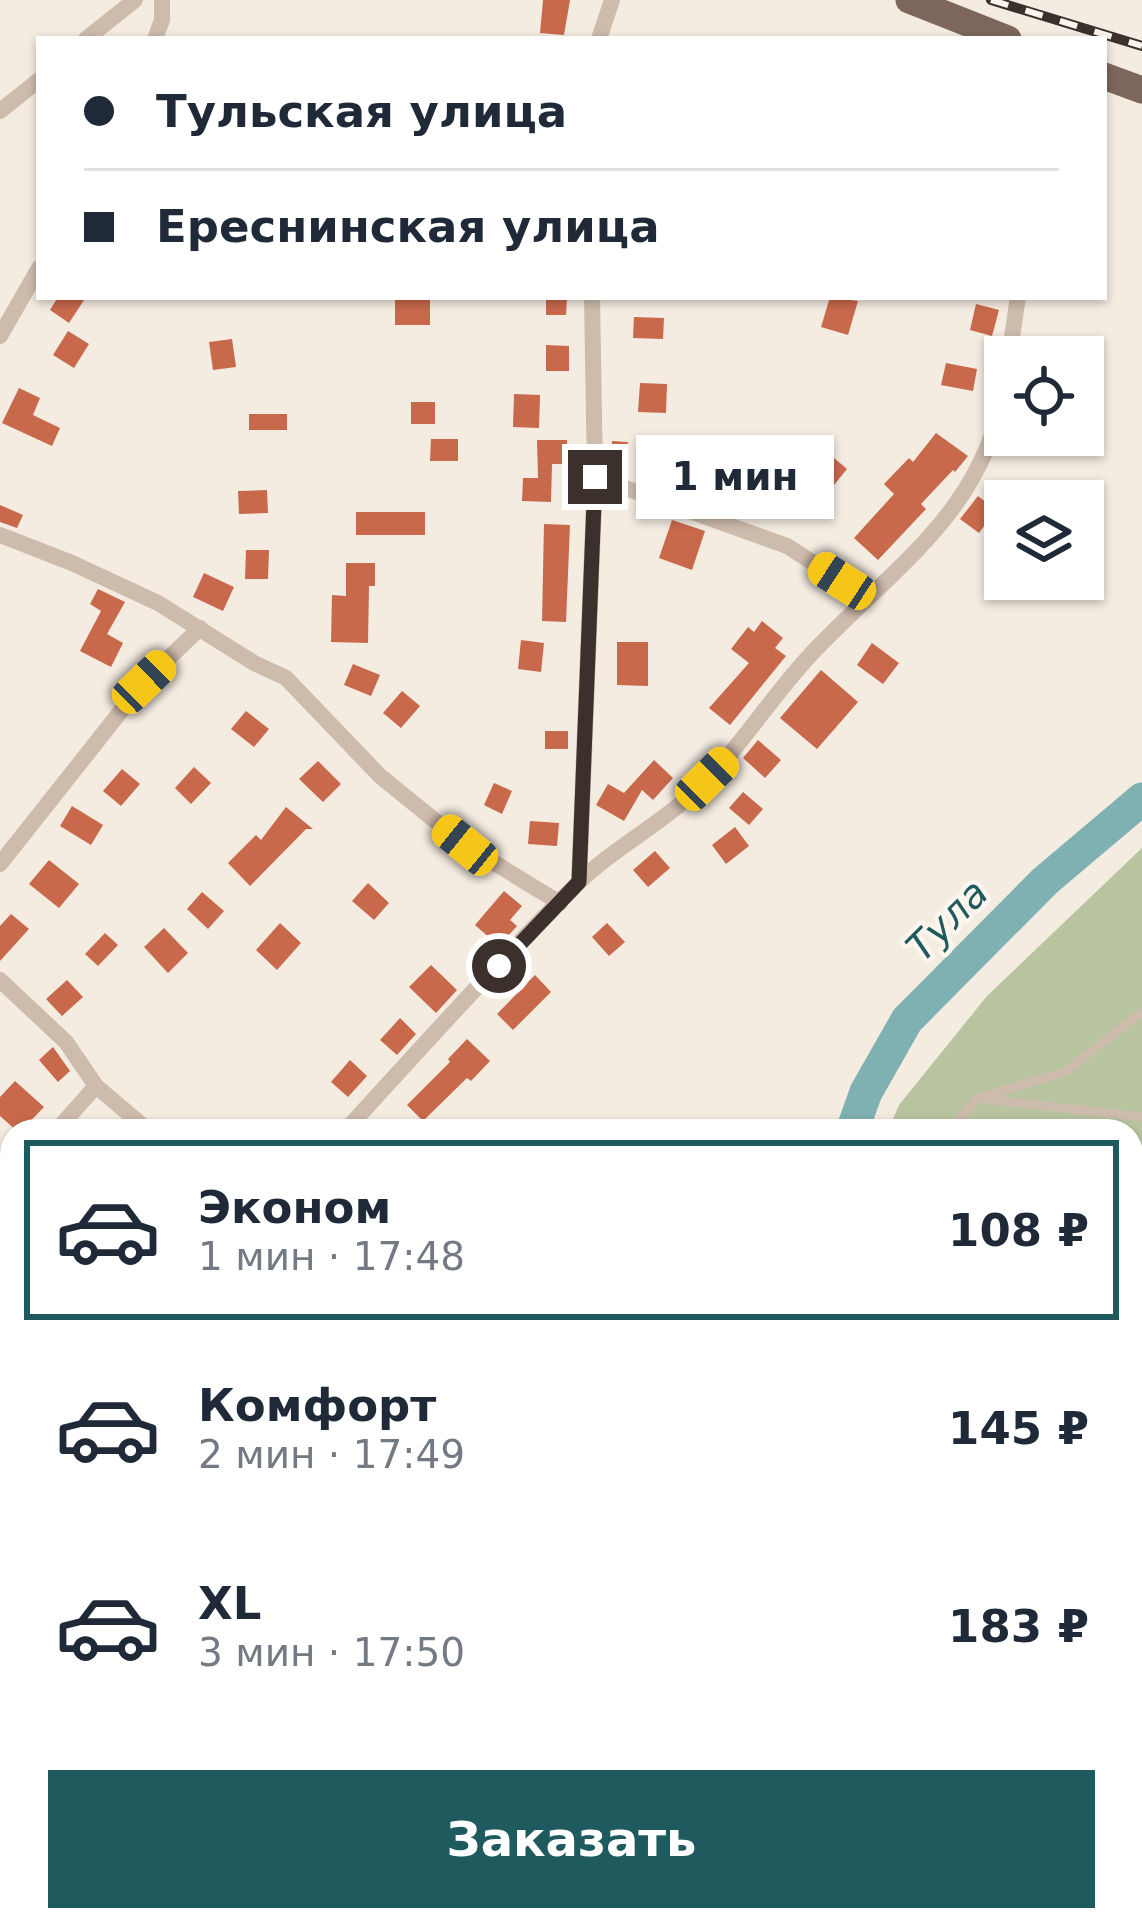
<!DOCTYPE html>
<html lang="ru">
<meta charset="utf-8">
<style>
body{margin:0;font-family:"DejaVu Sans",sans-serif;background:#f6f6f7;color:#1f2937;height:100vh;display:flex;flex-direction:column;font-size:45px;white-space:nowrap}
*{box-sizing:border-box;margin:0}
p{font-size:39px;color:#747a83}
.icon{flex:none;width:66px;height:66px;fill:none;stroke:currentColor;stroke-width:2;stroke-linecap:round;stroke-linejoin:round}
.map{position:relative;flex:1;overflow:hidden}
.drawer{position:absolute;left:0px;top:1119px;width:1143px;height:813px;display:flex;flex-direction:column;background:#fff;border-radius:36px 36px 0 0;box-shadow:0 3px 9px #0004}
.drawer>*{flex:none}
.hud{position:absolute;left:36px;top:36px;width:1071px;height:264px;border-radius:0px;box-shadow:0 3px 9px #0004;display:grid;align-content:center;height:264px;padding:0 48px;background:#fff}
.tools{position:absolute;left:984px;top:336px;display:grid;gap:24px}
.tools a{display:grid;place-items:center;width:120px;height:120px;border-radius:0px;background:#fff;box-shadow:0 3px 9px #0004;font-size:60px}
.end{position:absolute;width:54px;height:54px;margin:-27px;border:15px solid #3b302b;background:#fff;box-shadow:0 0 0 6px #fff}
.from{border-radius:50%}
.bubble{position:absolute;height:84px;border-radius:0px;background:#fff;box-shadow:0 3px 9px #0004;font-size:39px;font-weight:700;line-height:84px;text-align:center}
.car{position:absolute;width:36px;height:72px;margin:-36px -18px;border-radius:15px;box-shadow:0 0 9px 3px #0007;background:linear-gradient(#f5c518 24%,#345 0 40%,#f5c518 0 76%,#345 0 86%,#f5c518 0)}
.hud b{display:flex;align-items:center;gap:42px;height:114px;font-size:45px}
.hud b+b{border-top:3px solid #e0e1e3}
.hud i{width:30px;height:30px;background:#1f2937}
ul{padding:21px 0 0;list-style:none}
li{display:flex;align-items:center;gap:36px;height:180px;margin:0 24px 18px;padding:0 24px;border:6px solid transparent;border-radius:0px}
li div{flex:1}
li b{display:block;font-size:45px}
li em{font-style:normal;font-weight:700}
li.current{border-color:#1f5a5e}
li>.icon{width:108px;height:108px;stroke-width:1.5}
.button{display:flex;gap:24px;margin-top:auto;padding:24px 48px}
.button a{flex:1;height:138px;border-radius:0px;background:#1f5a5e;color:#fff;font-size:48px;font-weight:700;line-height:138px;text-align:center}
.map>svg:first-child{display:block}
.green{fill:#b8c4a0}
.lines{fill:none;stroke-linecap:round;stroke-linejoin:round}
.river{stroke:#7fb0b2;stroke-width:33}
.building{fill:#c8694b}
.lane{stroke:#cdbbac;stroke-width:9}
.street{stroke:#cdbbac;stroke-width:16}
.primary{stroke:#7d675c;stroke-width:27}
.rail-casing{stroke:#3b302b;stroke-width:10}
.rail{stroke:#fbf5ee;stroke-width:6;stroke-dasharray:18;stroke-linecap:butt}
.route{stroke:#3b302b;stroke-width:15}
.labels{text-anchor:middle;dominant-baseline:central;stroke-width:9;stroke-linejoin:round;paint-order:stroke}
.water-label{font-size:39px;font-style:italic;fill:#1f5a5e;stroke:#fbf5ee}
</style>
<div class="map">
<svg width="1142" height="1930" viewBox="0 0 1142 1930">
<rect width="100%" height="100%" fill="#f4ebe1"/>
<g class="green">
<path d="M 1142,848 L 1142,1888 L 1131,1902 L 1131,1131 L 888,1131 L 899,1105 L 987,996 Z"/>
<path d="M 357,1920 L 1118,1920 L 1110,1930 L 363,1930 Z"/>
</g>
<g class="lines">
<g class="river">
<path d="M 852,1131 L 866,1092 L 907,1020 L 1045,881 L 1142,799"/>
<path d="M 280,1920 L 282,1930"/>
</g>
</g>
<g class="building">
<path d="M 543,0 L 570,0 L 564,35 L 540,33 Z"/>
<path d="M 58,297 L 86,297 L 69,323 L 50,310 Z"/>
<rect x="395" y="297" width="35" height="28"/>
<path d="M 546,297 L 567,297 L 566,315 L 546,315 Z"/>
<path d="M 830,297 L 858,301 L 848,335 L 821,327 Z"/>
<path d="M 976,304 L 999,310 L 992,336 L 970,330 Z"/>
<path d="M 634,317 L 664,318 L 663,339 L 633,338 Z"/>
<path d="M 68,331 L 89,344 L 74,368 L 53,355 Z"/>
<path d="M 232,339 L 236,367 L 213,370 L 209,342 Z"/>
<path d="M 1043,342 L 1085,348 L 1084,357 L 1040,357 Z"/>
<path d="M 546,345 L 569,346 L 569,371 L 546,371 Z"/>
<path d="M 946,363 L 977,369 L 973,391 L 941,385 Z"/>
<path d="M 640,383 L 667,384 L 666,413 L 638,412 Z"/>
<path d="M 19,388 L 40,398 L 33,415 L 60,428 L 52,446 L 2,423 Z"/>
<path d="M 514,394 L 540,395 L 539,428 L 513,427 Z"/>
<rect x="411" y="402" width="24" height="22"/>
<rect x="249" y="414" width="38" height="16"/>
<path d="M 936,433 L 968,456 L 955,472 L 953,470 L 921,504 L 926,509 L 878,560 L 854,538 L 894,494 L 884,484 L 909,458 L 913,462 Z"/>
<path d="M 807,435 L 847,469 L 826,495 L 786,461 Z"/>
<path d="M 431,439 L 458,439 L 458,461 L 430,461 Z"/>
<path d="M 537,440 L 567,440 L 568,464 L 552,464 L 551,502 L 522,501 L 523,478 L 538,478 Z"/>
<path d="M 612,441 L 628,442 L 626,468 L 611,467 Z"/>
<path d="M 267,490 L 268,513 L 239,514 L 238,491 Z"/>
<path d="M 978,496 L 996,510 L 979,533 L 960,519 Z"/>
<path d="M 0,505 L 23,515 L 17,528 L 0,522 Z"/>
<rect x="356" y="512" width="69" height="23"/>
<path d="M 672,520 L 705,531 L 692,570 L 659,558 Z"/>
<path d="M 544,524 L 570,525 L 566,622 L 542,621 Z"/>
<path d="M 246,550 L 269,550 L 268,579 L 245,579 Z"/>
<path d="M 346,563 L 375,563 L 375,586 L 369,586 L 368,643 L 331,642 L 332,595 L 346,596 Z"/>
<path d="M 204,573 L 234,587 L 223,611 L 193,597 Z"/>
<path d="M 98,589 L 125,602 L 107,634 L 123,643 L 111,667 L 80,651 L 101,611 L 90,604 Z"/>
<path d="M 762,621 L 783,638 L 775,648 L 786,656 L 730,725 L 709,708 L 749,663 L 731,649 L 748,627 L 754,632 Z"/>
<path d="M 521,640 L 544,643 L 541,672 L 518,669 Z"/>
<path d="M 617,642 L 648,642 L 648,686 L 617,685 Z"/>
<path d="M 872,643 L 899,663 L 883,684 L 857,665 Z"/>
<path d="M 353,664 L 380,675 L 371,696 L 344,685 Z"/>
<path d="M 821,670 L 858,702 L 817,749 L 780,718 Z"/>
<path d="M 402,691 L 420,706 L 401,728 L 383,713 Z"/>
<path d="M 246,711 L 269,729 L 254,747 L 231,729 Z"/>
<rect x="545" y="731" width="23" height="18"/>
<path d="M 758,740 L 781,760 L 765,778 L 743,758 Z"/>
<path d="M 654,760 L 673,778 L 653,800 L 642,790 L 624,821 L 596,805 L 608,784 L 624,793 Z"/>
<path d="M 318,761 L 341,784 L 323,802 L 299,779 Z"/>
<path d="M 194,767 L 211,783 L 191,804 L 175,788 Z"/>
<path d="M 122,769 L 140,784 L 121,806 L 103,791 Z"/>
<path d="M 494,783 L 512,791 L 502,814 L 484,805 Z"/>
<path d="M 743,792 L 763,809 L 749,825 L 729,808 Z"/>
<path d="M 72,806 L 103,825 L 91,845 L 60,826 Z"/>
<path d="M 286,807 L 313,829 L 306,829 L 250,886 L 228,863 L 256,835 L 261,840 Z"/>
<path d="M 530,821 L 559,823 L 557,846 L 528,844 Z"/>
<path d="M 735,827 L 749,846 L 726,864 L 712,845 Z"/>
<path d="M 655,851 L 670,868 L 648,887 L 633,870 Z"/>
<path d="M 49,860 L 79,884 L 59,908 L 29,884 Z"/>
<path d="M 368,883 L 389,903 L 374,920 L 352,901 Z"/>
<path d="M 504,891 L 522,906 L 510,920 L 517,926 L 499,946 L 475,925 Z"/>
<path d="M 202,892 L 224,911 L 208,929 L 187,909 Z"/>
<path d="M 11,914 L 29,929 L 0,961 L 0,926 Z"/>
<path d="M 280,923 L 301,943 L 277,970 L 256,950 Z"/>
<path d="M 607,923 L 625,942 L 609,956 L 592,937 Z"/>
<path d="M 164,928 L 188,953 L 168,973 L 144,947 Z"/>
<path d="M 105,933 L 118,945 L 98,966 L 85,954 Z"/>
<path d="M 431,965 L 457,990 L 436,1013 L 409,987 Z"/>
<path d="M 535,975 L 551,992 L 513,1030 L 497,1014 Z"/>
<path d="M 67,980 L 83,997 L 62,1016 L 46,999 Z"/>
<path d="M 400,1018 L 416,1034 L 397,1055 L 380,1040 Z"/>
<path d="M 467,1039 L 490,1061 L 471,1081 L 467,1078 L 423,1121 L 407,1105 L 450,1062 L 448,1059 Z"/>
<path d="M 53,1047 L 70,1071 L 58,1082 L 39,1060 Z"/>
<path d="M 350,1060 L 367,1076 L 348,1097 L 331,1082 Z"/>
<path d="M 15,1081 L 44,1107 L 21,1131 L 17,1131 L 0,1116 L 0,1097 Z"/>
</g>
<g class="lines">
<g class="lane">
<path d="M 986,1099 L 1142,1117"/>
<path d="M 949,1131 L 978,1098 L 1065,1072 L 1142,1012"/>
<path d="M 1131,1245 L 1142,1246"/>
<path d="M 1131,1363 L 1142,1364"/>
<path d="M 1131,1479 L 1142,1480"/>
<path d="M 1131,1604 L 1142,1605"/>
<path d="M 1131,1729 L 1142,1730"/>
<path d="M 388,1920 L 388,1930"/>
<path d="M 446,1920 L 571,1930"/>
</g>
<g class="street">
<path d="M 86,39 L 135,0"/>
<path d="M 155,39 L 162,20 L 162,0"/>
<path d="M 599,39 L 612,0"/>
<path d="M 0,111 L 39,80"/>
<path d="M 0,336 L 39,268"/>
<path d="M 1009,357 L 1018,297"/>
<path d="M 595,477 L 787,546 L 868,598"/>
<path d="M 0,535 L 72,563 L 158,603 L 254,663 L 286,678 L 380,776 L 465,845 L 560,903"/>
<path d="M 0,864 L 144,682 L 200,628"/>
<path d="M 579,882 L 595,477 L 592,297"/>
<path d="M 0,980 L 66,1042 L 96,1086 L 149,1131"/>
<path d="M 56,1131 L 96,1086"/>
<path d="M 345,1131 C 421,1048 496,964 576,885 C 610,851 654,828 690,796 C 738,753 770,697 814,651 C 896,565 986,510 1005,383"/>
<path d="M 0,1193 L 12,1180"/>
<path d="M 0,1524 L 12,1510"/>
</g>
<g class="primary">
<path d="M 909,0 L 1008,39"/>
<path d="M 1104,76 L 1142,90"/>
</g>
<defs>
<path id="rail" d="M 991,0 L 1142,46"/>
</defs>
<use href="#rail" class="rail-casing"/>
<use href="#rail" class="rail"/>
</g>
<g class="lines">
<path class="route" d="M 499,966 L 579,882 L 595,477"/>
</g>
<g class="labels">
<g class="water-label">
<text transform="translate(947 920) rotate(-45)">Тула</text>
</g>
</g>
</svg>
<div class="tools">
<a><svg class="icon" aria-label="locate" viewBox="0 0 24 24"><circle cx="12" cy="12" r="6"/><path d="M12 2v4M12 18v4M2 12h4M18 12h4"/></svg></a>
<a><svg class="icon" aria-label="layers" viewBox="0 0 24 24"><path d="M12 4l9 5-9 5-9-5zM3 14l9 5 9-5"/></svg></a>
</div>
<i class="end from" style="left:499px;top:966px"></i>
<i class="end" style="left:595px;top:477px"></i>
<div class="bubble" style="left:636px;top:435px;width:198px">1 мин</div>
<i class="car" style="left:842px;top:581px;rotate:303deg"></i>
<i class="car" style="left:144px;top:682px;rotate:46deg"></i>
<i class="car" style="left:707px;top:779px;rotate:45deg"></i>
<i class="car" style="left:465px;top:845px;rotate:309deg"></i>
<div class="hud">
<b><i class="from"></i>Тульская улица</b>
<b><i></i>Ереснинская улица</b>
</div>
<section class="drawer">
<ul>
<li class="current"><svg class="icon" aria-label="car" viewBox="0 0 24 24"><path d="M5 17H2v-5l4-1 3-4h7l3 4 3 1v5h-3M9 17h6M6 11h13"/><circle cx="7" cy="17" r="2"/><circle cx="17" cy="17" r="2"/></svg><div><b>Эконом</b><p>1 мин · 17:48</p></div><em>108 ₽</em></li>
<li><svg class="icon" aria-label="car" viewBox="0 0 24 24"><path d="M5 17H2v-5l4-1 3-4h7l3 4 3 1v5h-3M9 17h6M6 11h13"/><circle cx="7" cy="17" r="2"/><circle cx="17" cy="17" r="2"/></svg><div><b>Комфорт</b><p>2 мин · 17:49</p></div><em>145 ₽</em></li>
<li><svg class="icon" aria-label="car" viewBox="0 0 24 24"><path d="M5 17H2v-5l4-1 3-4h7l3 4 3 1v5h-3M9 17h6M6 11h13"/><circle cx="7" cy="17" r="2"/><circle cx="17" cy="17" r="2"/></svg><div><b>XL</b><p>3 мин · 17:50</p></div><em>183 ₽</em></li>
</ul>
<div class="button"><a>Заказать</a></div>
</section>
</div>
